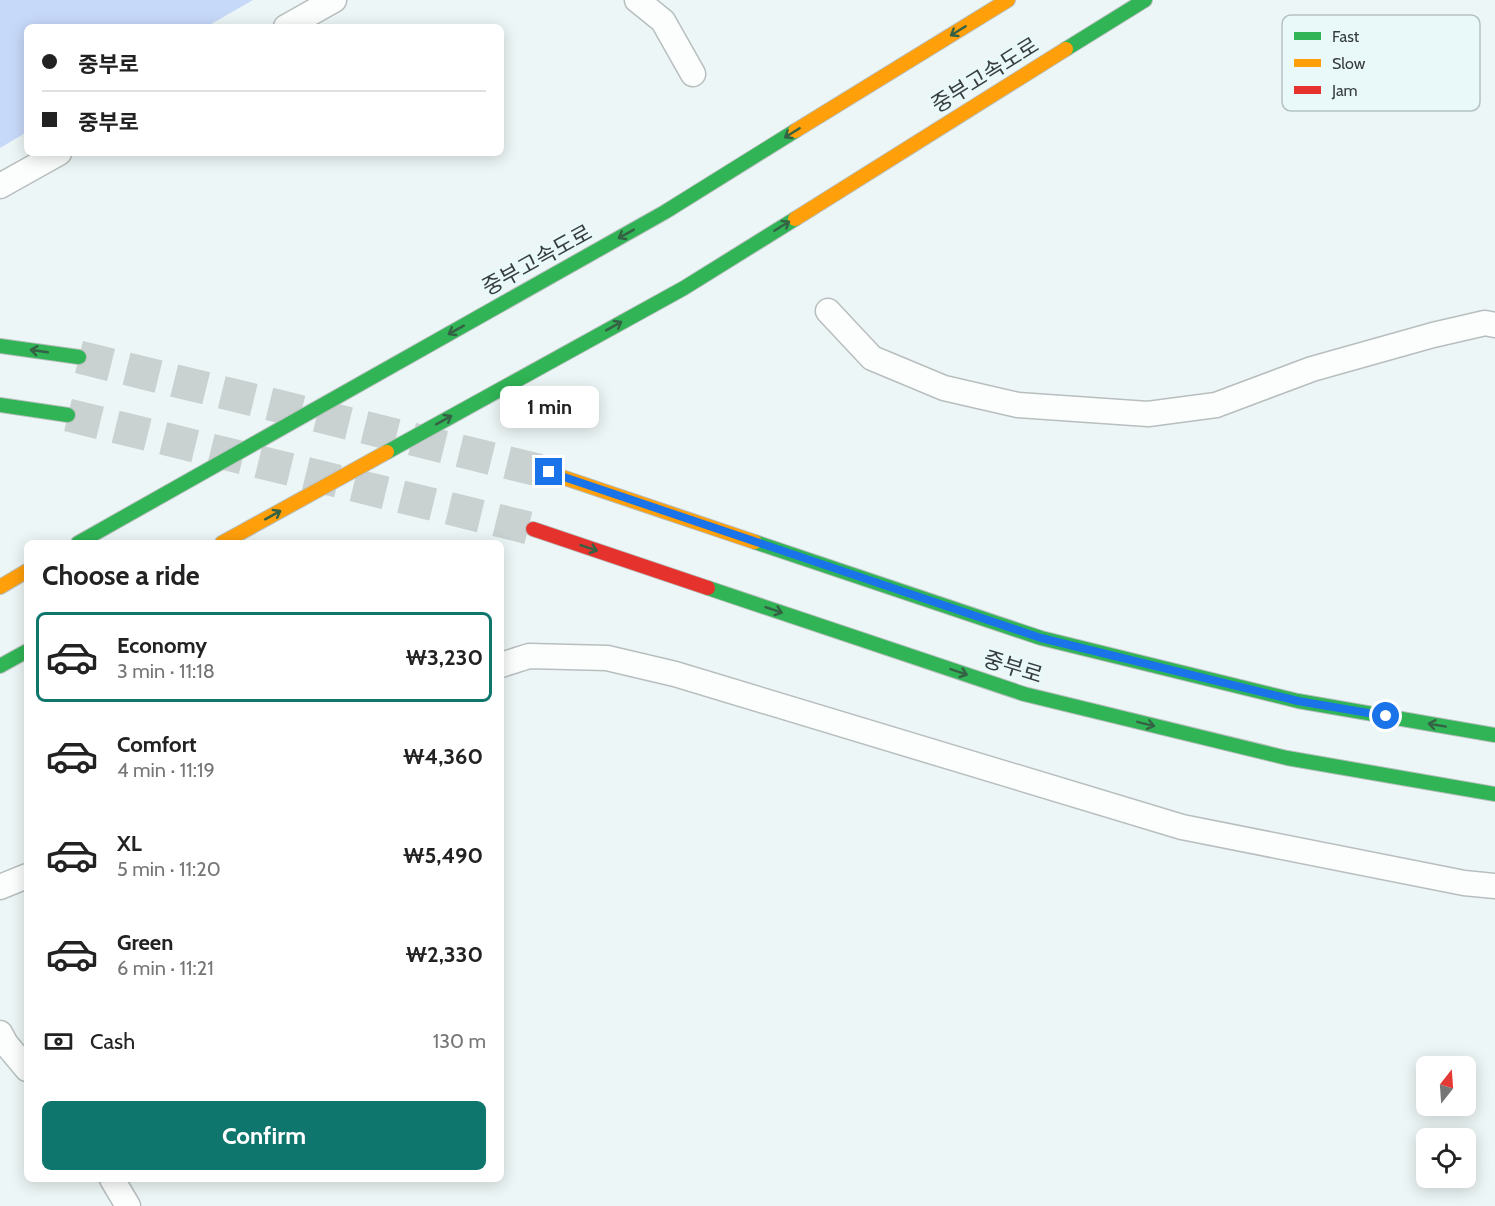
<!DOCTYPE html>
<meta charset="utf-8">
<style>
body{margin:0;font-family:Cabin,"Noto Sans KR",sans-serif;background:#f2f2f2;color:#222;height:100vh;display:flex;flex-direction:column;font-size:22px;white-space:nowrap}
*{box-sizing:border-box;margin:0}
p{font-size:20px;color:#767676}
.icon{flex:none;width:33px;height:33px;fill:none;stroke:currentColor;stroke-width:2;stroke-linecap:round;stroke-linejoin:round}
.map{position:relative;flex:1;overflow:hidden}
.details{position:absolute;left:24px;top:540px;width:480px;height:642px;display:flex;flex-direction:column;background:#fff;border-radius:9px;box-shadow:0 3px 15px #0003}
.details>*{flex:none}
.hud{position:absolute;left:24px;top:24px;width:480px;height:132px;border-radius:9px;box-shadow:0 3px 15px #0003;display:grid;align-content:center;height:132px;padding:0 18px;background:#fff}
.needle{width:39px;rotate:17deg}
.buttons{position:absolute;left:1416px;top:1056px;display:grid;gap:12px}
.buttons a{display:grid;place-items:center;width:60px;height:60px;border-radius:9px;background:#fff;box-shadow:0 3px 15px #0003;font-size:30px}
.end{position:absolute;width:27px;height:27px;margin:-14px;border:8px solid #1a73e8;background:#fff;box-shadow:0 0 0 3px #fff}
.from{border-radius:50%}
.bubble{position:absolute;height:42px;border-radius:9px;background:#fff;box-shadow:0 3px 15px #0003;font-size:20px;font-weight:700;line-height:42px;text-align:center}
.hud b{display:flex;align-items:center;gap:21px;height:57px;font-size:22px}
.hud b+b{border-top:2px solid #e0e0e0}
.hud i{width:15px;height:15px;background:#222}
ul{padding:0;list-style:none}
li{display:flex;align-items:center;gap:18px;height:90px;margin:0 12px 9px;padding:0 6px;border:3px solid transparent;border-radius:9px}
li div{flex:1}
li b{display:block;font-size:22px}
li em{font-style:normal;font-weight:700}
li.selected{border-color:#0f766e}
li>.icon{width:54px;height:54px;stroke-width:1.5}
h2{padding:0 18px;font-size:27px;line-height:72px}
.pay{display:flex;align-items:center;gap:15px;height:66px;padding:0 18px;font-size:22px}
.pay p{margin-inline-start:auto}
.cta{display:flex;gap:12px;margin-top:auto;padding:12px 18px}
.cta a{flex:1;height:69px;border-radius:9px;background:#0f766e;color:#fff;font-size:24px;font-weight:700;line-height:69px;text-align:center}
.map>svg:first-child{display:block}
.water{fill:#c7d9f9}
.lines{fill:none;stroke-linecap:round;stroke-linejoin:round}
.secondary-tunnel{stroke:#c9d1d1;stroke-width:33;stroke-dasharray:33 16;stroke-linecap:butt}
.lane-casing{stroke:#b8bebe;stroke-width:27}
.fast-casing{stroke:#b8bebe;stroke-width:16}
.slow-casing{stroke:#b8bebe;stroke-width:16}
.jam-casing{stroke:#b8bebe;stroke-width:16}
.lane{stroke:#fcfefe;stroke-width:24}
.fast{stroke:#30b455;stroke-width:14}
.slow{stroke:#ff9f0a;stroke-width:14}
.jam{stroke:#e5322d;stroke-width:14}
.oneway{stroke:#356145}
.route{stroke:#1a73e8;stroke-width:8}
.labels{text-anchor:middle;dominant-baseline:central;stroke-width:6;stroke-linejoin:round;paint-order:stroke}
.street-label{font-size:22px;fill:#373d3e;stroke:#e9f9fa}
.key{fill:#e9f9fa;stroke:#b4c1c2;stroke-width:1.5}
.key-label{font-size:16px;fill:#373d3e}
</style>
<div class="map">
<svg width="1495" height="1206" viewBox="0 0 1495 1206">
<rect width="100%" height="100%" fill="#edf6f6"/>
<path class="water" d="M 0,0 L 253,0 L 206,27 L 27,27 L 27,132 L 0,148 Z"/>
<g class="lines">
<g class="secondary-tunnel">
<path d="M 79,357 L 550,473"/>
<path d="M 68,415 L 533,529"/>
</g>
<defs>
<g id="lane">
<path d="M 637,0 L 663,21 L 693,74"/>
<path d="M 286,27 L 334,0"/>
<path d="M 0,186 L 59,153"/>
<path d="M 828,311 L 872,358 L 944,388 L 1018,405 L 1148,414 L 1216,405 L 1312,369 L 1433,335 L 1485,323 L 1495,325"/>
<path d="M 501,665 L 529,656 L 607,658 L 675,674 L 1182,827 L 1464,883 L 1495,886"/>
<path d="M 0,887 L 27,876"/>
<path d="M 0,1033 L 6,1044 L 27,1069"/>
<path d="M 112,1179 L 128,1206"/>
</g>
<g id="fast">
<path d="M 1066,49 L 1145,0"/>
<path d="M 0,346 L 79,357"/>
<path d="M 0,405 L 68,415"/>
<path d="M 387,452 L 684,288 L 795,219"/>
<path d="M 755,542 L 1041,638 L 1298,701 L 1495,735"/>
<path d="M 78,543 L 665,212 L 795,131"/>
<path d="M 708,588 L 1024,694 L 1287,758 L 1495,794"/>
<path d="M 0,666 L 27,651"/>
</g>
<g id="slow">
<path d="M 795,131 L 1008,0"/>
<path d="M 795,219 L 1066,49"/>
<path d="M 550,473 L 755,542"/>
<path d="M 222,543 L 387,452"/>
<path d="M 0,587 L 27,571"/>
</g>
<path id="jam" d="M 533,529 L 708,588"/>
</defs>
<use href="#lane" class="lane-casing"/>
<use href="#fast" class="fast-casing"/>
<use href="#slow" class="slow-casing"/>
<use href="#jam" class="jam-casing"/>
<use href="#lane" class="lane"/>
<use href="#fast" class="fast"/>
<use href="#slow" class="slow"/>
<use href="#jam" class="jam"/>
</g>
<defs><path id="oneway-shaft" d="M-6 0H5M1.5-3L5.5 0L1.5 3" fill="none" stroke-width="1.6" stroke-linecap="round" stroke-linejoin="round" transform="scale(1.5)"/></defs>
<g class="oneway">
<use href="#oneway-shaft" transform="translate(958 31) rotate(148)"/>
<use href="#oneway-shaft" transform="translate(792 133) rotate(148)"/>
<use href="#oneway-shaft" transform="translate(782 226) rotate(-32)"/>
<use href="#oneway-shaft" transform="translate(626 234) rotate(151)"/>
<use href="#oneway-shaft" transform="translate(614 326) rotate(-29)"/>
<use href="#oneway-shaft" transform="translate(456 330) rotate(151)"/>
<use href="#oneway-shaft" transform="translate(39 351) rotate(-172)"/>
<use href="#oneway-shaft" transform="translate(444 420) rotate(-29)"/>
<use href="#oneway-shaft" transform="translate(273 515) rotate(-29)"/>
<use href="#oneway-shaft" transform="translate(589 548) rotate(19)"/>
<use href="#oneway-shaft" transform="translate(774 610) rotate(19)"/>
<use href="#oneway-shaft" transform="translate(959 672) rotate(19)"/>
<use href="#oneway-shaft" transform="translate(1146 724) rotate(14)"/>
<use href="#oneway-shaft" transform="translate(1437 725) rotate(-170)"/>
</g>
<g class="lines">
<path class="route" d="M 549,472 L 1041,638 L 1298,701 L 1386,716"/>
</g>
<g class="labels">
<g class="street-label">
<text transform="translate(985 75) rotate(-32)">중부고속도로</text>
<text transform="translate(537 260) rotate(-29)">중부고속도로</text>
<text transform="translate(1013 667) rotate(17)">중부로</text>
</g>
</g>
<rect x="1282" y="15" width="198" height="96" rx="9" class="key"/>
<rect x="1294" y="32" width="27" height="8" fill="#30b455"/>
<rect x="1294" y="59" width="27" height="8" fill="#ff9f0a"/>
<rect x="1294" y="86" width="27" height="8" fill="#e5322d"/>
<g class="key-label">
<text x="1332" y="42">Fast</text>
<text x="1332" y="69">Slow</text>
<text x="1332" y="96">Jam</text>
</g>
</svg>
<div class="buttons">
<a><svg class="needle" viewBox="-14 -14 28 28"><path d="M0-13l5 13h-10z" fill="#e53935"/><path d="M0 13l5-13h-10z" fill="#767676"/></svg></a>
<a><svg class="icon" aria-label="locate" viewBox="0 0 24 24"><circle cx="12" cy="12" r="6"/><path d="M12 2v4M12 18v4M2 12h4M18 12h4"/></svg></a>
</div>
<i class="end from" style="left:1386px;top:716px"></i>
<i class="end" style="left:549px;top:472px"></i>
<div class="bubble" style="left:500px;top:386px;width:99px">1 min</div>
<div class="hud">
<b><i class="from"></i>중부로</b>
<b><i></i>중부로</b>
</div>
<section class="details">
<h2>Choose a ride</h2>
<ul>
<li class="selected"><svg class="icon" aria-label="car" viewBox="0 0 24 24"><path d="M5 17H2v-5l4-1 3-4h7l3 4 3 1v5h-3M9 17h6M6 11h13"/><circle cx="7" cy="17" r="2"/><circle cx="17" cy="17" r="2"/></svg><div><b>Economy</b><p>3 min · 11:18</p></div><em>₩3,230</em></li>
<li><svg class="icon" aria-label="car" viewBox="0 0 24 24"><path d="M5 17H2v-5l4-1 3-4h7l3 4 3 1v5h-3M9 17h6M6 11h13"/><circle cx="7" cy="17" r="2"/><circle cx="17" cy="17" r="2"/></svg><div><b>Comfort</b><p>4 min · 11:19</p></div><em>₩4,360</em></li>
<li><svg class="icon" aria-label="car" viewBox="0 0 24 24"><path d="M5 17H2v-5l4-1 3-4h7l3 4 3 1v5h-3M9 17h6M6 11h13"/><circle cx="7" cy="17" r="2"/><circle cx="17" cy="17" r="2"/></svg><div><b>XL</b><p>5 min · 11:20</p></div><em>₩5,490</em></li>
<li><svg class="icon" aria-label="car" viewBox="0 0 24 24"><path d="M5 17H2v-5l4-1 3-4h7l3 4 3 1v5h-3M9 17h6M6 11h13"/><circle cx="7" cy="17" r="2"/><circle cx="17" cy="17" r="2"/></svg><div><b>Green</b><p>6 min · 11:21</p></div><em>₩2,330</em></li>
</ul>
<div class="pay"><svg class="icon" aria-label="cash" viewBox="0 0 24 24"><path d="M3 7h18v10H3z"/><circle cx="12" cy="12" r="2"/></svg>Cash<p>130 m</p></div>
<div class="cta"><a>Confirm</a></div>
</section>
</div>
